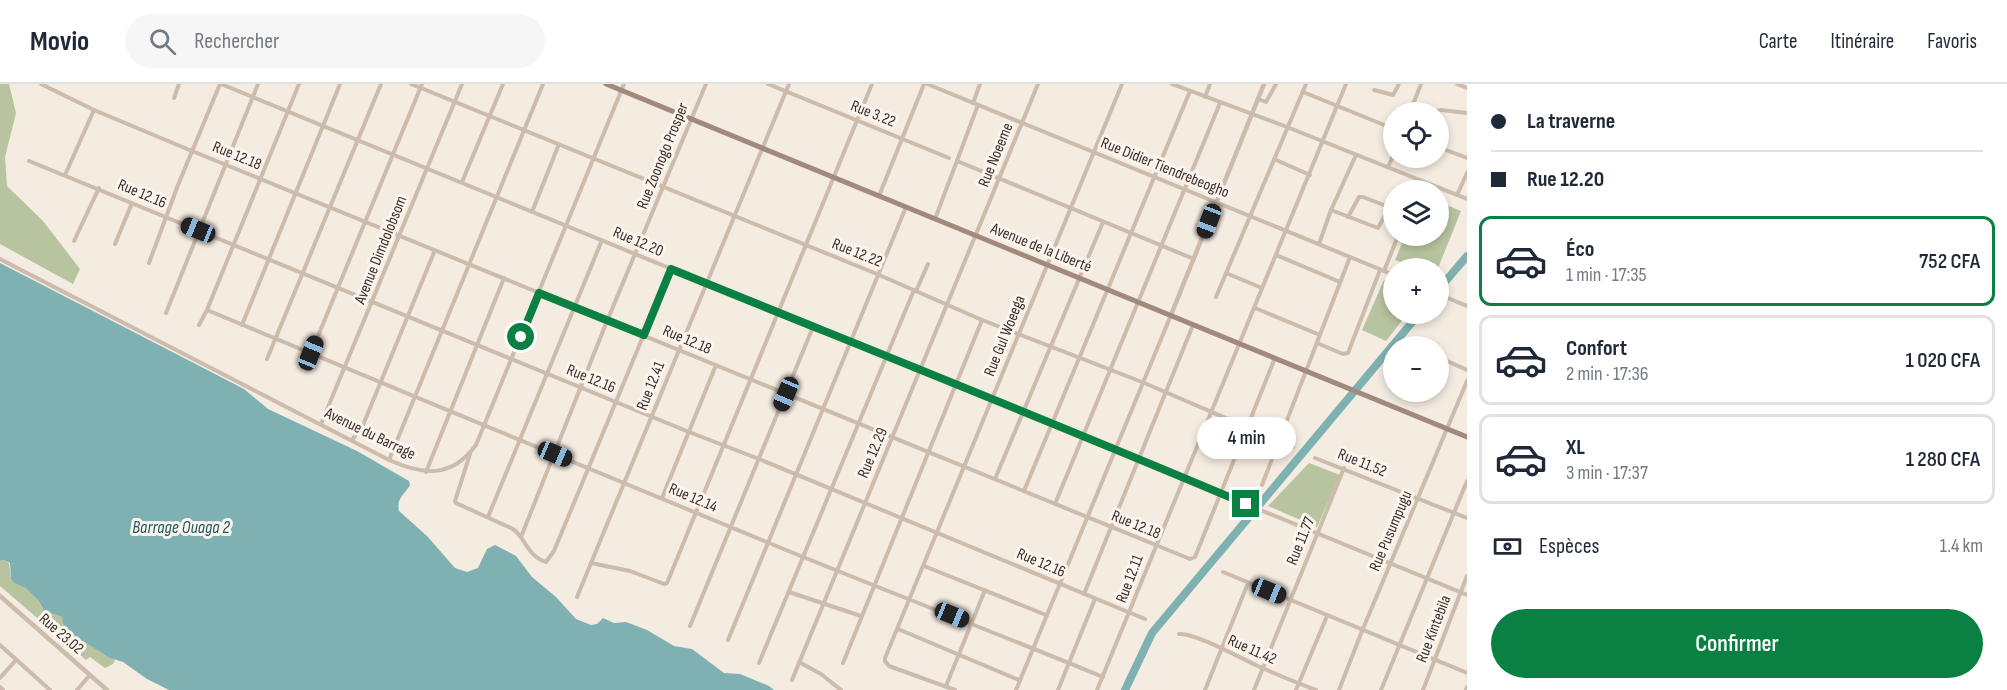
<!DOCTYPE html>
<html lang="fr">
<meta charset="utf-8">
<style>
body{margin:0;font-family:"Sofia Sans Condensed",sans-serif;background:#f6f6f7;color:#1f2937;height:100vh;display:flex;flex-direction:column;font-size:22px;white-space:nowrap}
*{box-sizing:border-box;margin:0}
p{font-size:20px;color:#747a83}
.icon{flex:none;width:33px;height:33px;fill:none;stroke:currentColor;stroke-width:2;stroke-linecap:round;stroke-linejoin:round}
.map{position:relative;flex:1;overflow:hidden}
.side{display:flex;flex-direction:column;background:#fff;width:540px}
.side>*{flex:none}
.guide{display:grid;align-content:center;height:132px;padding:0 24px;background:#fff}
.buttons{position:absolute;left:1383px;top:18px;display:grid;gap:12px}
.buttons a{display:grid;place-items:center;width:66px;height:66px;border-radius:50%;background:#fff;box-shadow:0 3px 9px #0003;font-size:30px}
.end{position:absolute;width:27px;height:27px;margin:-14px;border:8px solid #0b8043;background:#fff;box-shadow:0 0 0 3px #fff}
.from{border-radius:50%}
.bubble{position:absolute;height:42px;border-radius:21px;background:#fff;box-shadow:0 3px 9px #0003;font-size:20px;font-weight:600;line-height:42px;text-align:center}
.car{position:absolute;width:18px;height:36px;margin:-18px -9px;border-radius:8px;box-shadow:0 0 4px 2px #0007;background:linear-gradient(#222 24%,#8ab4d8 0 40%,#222 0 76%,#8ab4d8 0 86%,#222 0)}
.guide b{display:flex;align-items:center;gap:21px;height:57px;font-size:22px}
.guide b+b{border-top:2px solid #e0e1e3}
.guide i{width:15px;height:15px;background:#1f2937}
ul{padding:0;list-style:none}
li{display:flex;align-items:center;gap:18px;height:90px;margin:0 12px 9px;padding:0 12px;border:3px solid #e0e1e3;border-radius:12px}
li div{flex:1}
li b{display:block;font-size:22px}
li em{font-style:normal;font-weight:600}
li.selected{border-color:#0b8043}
li>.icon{width:54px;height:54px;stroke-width:1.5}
.pay{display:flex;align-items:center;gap:15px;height:66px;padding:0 24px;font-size:22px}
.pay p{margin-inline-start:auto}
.action{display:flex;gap:12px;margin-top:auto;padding:12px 24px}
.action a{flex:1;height:69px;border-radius:36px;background:#0b8043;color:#fff;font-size:24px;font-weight:600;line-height:69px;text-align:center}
header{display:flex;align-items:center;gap:36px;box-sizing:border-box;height:84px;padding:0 30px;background:#fff;border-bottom:2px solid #e0e1e3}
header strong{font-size:28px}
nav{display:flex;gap:33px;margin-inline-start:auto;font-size:21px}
.search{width:420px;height:54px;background:#f6f6f7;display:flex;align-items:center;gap:15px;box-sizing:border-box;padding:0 21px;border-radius:33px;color:#747a83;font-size:22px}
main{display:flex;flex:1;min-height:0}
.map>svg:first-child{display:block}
.green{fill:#b8c4a0}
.water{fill:#7fb0b2}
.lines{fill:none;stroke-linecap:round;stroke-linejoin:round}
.river{stroke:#7fb0b2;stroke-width:8}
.minor{stroke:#cdbbac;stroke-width:4}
.tertiary{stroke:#cdbbac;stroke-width:4.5}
.secondary{stroke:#a18a7d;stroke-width:5}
.route{stroke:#0b8043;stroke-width:8}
.labels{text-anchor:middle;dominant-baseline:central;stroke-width:6;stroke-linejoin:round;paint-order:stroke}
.street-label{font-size:16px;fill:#3b302b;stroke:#fbf5ee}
.water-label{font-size:18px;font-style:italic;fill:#1f5a5e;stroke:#fbf5ee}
</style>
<header>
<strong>Movio</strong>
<div class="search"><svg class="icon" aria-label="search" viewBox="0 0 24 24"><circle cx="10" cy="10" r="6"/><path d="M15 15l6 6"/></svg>Rechercher</div>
<nav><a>Carte</a><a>Itinéraire</a><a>Favoris</a></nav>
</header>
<main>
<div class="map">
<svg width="1467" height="606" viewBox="0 0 1467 606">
<rect width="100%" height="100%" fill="#f4ebe1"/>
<g class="green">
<path d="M 0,0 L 9,0 L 16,29 L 5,73 L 7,102 L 43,137 L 80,185 L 73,200 L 0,160 Z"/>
<path d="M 1439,118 L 1461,127 L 1438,184 L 1417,184 L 1395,176 L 1405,152 L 1438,152 Z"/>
<path d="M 1384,196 L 1393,199 L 1394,230 L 1407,230 L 1386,257 L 1362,246 Z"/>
<path d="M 1309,379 L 1340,391 L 1317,443 L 1268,422 Z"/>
<path d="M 4,476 L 9,479 L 11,495 L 14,499 L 26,503 L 38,516 L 42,523 L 62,533 L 67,547 L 115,576 L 113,580 L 105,584 L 90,573 L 86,576 L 0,502 L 0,477 Z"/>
</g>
<path class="water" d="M 0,179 L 244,305 L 268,325 L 357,367 L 409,397 L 410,401 C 405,410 396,414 399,427 L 427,452 L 455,484 L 467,488 L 478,484 L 487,465 L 495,461 L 516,472 L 532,493 L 556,513 L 576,535 L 591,541 L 597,540 L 603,534 L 614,539 L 626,538 L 647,546 L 674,562 L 692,565 L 724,589 L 740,590 L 769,602 L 774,606 L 169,606 L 147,595 L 123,578 L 110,574 L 67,547 L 64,544 L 62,533 L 44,526 L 38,516 L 26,504 L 14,499 L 11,495 L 10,479 L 4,476 L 0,477 Z"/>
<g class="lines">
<g class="river">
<path d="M 1438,206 L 1467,172"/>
<path d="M 1125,606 L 1152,549 L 1419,230"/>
</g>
<g class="minor">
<path d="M 41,0 L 94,26 L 192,67 L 1190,475 L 1195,473 L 1275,274"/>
<path d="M 221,0 L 920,287 L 1053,339 L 1083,353 L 1467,511"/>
<path d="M 411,0 L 877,190 L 982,236 L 1142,298 L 1293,363"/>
<path d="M 768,0 L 949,74"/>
<path d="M 927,0 L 1394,191"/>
<path d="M 1172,0 L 1287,43 L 1467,115"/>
<path d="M 1457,0 L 1467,4"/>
<path d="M 1374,6 L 1393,11 L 1399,0"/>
<path d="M 1303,8 L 1394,45"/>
<path d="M 1205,13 L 1210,0"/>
<path d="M 174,14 L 179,0"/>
<path d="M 1258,15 L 1266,18 L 1276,0"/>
<path d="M 973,19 L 980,0"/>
<path d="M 1410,28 L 1421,0"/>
<path d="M 1434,28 L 1441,26 L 1467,29"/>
<path d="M 1438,63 L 1467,74"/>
<path d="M 1274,75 L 1310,91"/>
<path d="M 29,77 L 689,348 L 759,375 L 1145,535"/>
<path d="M 957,77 L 1194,175"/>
<path d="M 1388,83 L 1394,70"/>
<path d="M 65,91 L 94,26"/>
<path d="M 462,98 L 503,0"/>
<path d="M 1416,106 L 1420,96"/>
<path d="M 1457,111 L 1467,89"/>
<path d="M 879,112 L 924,0"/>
<path d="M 1331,126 L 1378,144 L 1389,124"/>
<path d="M 532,128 L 559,60"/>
<path d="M 1348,133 L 1359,113 L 1363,113 L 1394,125"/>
<path d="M 935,135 L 978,21"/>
<path d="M 74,157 L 99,104"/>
<path d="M 115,160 L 132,119"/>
<path d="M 1319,160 L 1331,126 L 1356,71"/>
<path d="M 1276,171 L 1340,198"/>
<path d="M 0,175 L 389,376 C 423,391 451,395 476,361 L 624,0"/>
<path d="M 149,179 L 178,101 L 220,0"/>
<path d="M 1384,187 L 1398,152"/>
<path d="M 1226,189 L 1262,204"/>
<path d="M 916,207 L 928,180"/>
<path d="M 1438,210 L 1467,222"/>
<path d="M 1216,213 L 1306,0"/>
<path d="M 1255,224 L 1320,251"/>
<path d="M 207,226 C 394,304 582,382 769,459 C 880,505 992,547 1103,593"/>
<path d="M 166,229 L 258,0"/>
<path d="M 199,241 L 207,226 L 299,0"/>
<path d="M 242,241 L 340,0"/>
<path d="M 1317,259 L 1343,270 L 1348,269 L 1380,186"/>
<path d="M 1407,259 L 1415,262"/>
<path d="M 311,269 L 422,0"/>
<path d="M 1438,273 L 1467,286"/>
<path d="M 267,275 L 381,0"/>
<path d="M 321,340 L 462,0"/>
<path d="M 352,356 L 363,341 L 435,166"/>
<path d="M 470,370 L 455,417 L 456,419 L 513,445 C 526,454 526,471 546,478 L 554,467 L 671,185"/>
<path d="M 1315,374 L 1467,434"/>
<path d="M 389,376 L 543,0"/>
<path d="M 426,388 L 504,194"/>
<path d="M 995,395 L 1103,138"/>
<path d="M 1262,401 L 1350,173"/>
<path d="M 1024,407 L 1190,7"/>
<path d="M 662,414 L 716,281"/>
<path d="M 1055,420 L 1220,19"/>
<path d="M 488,433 L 602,156"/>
<path d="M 521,453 L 607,237 L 706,0"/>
<path d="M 591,479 L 630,487 L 664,500 L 667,499 L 872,0"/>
<path d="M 924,482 L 1046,531"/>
<path d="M 1223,488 L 1467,589"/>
<path d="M 789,508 L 861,532"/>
<path d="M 1084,510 L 1193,241"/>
<path d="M 577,513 L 789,0"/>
<path d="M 690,542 L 813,243"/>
<path d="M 898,545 L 1019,596"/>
<path d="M 1179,550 C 1194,548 1244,576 1260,583 C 1278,591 1297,599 1316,606"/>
<path d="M 728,556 L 906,123"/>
<path d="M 0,561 L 50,606"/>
<path d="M 799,578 L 821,590 L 841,606"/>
<path d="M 759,579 L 914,206"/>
<path d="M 843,579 L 982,236"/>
<path d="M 0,594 L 16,576"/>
<path d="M 792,596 L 1038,0"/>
<path d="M 946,602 L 985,506"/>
<path d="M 0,603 L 3,606"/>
<path d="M 77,606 L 90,591"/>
<path d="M 955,606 L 889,582 L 885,577 L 885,574 L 1122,0"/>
<path d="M 1016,606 L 1171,231"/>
<path d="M 1058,606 L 1095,515"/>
<path d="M 1097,606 L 1346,0"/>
<path d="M 1205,606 L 1248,499"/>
<path d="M 1254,606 L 1344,384"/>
<path d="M 1296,606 L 1327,532"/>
<path d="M 1339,606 L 1362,547 L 1467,297"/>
<path d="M 1381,606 L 1467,397"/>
<path d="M 1423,606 L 1467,492"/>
<path d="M 1466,606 L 1467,603"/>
</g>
<g class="tertiary">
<path d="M 1171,231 L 1264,0"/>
<path d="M 0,512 L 107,606"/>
</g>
<path class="secondary" d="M 606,0 L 1467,353"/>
</g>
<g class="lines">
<path class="route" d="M 521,253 L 539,209 L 644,251 L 671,185 C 863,263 1055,339 1246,420"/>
</g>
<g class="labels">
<g class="street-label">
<text transform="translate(873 30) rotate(22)">Rue 3.22</text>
<text transform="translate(996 71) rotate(-68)">Rue Noeeme</text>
<text transform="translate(237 72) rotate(22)">Rue 12.18</text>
<text transform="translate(663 72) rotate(-68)">Rue Zoonogo Prosper</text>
<text transform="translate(1165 84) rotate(22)">Rue Didier Tiendrebeogho</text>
<text transform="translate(142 110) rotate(23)">Rue 12.16</text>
<text transform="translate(638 158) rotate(23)">Rue 12.20</text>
<text transform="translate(1041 164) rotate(22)">Avenue de la Liberté</text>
<text transform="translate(381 166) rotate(-68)">Avenue Dimdolobsom</text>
<text transform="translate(857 169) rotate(22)">Rue 12.22</text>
<text transform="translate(1005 252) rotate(-68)">Rue Gul Woeega</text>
<text transform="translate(687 256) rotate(23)">Rue 12.18</text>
<text transform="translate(591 295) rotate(22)">Rue 12.16</text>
<text transform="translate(651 302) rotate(-68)">Rue 12.41</text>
<text transform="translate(370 350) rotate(26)">Avenue du Barrage</text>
<text transform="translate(873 369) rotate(-67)">Rue 12.29</text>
<text transform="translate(1362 379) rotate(22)">Rue 11.52</text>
<text transform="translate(693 414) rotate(23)">Rue 12.14</text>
<text transform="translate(1136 441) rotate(22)">Rue 12.18</text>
<text transform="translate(1391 447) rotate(-67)">Rue Pusumpugu</text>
<text transform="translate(1301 457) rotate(-68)">Rue 11.77</text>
<text transform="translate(1041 479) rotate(23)">Rue 12.16</text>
<text transform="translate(1130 495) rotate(-69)">Rue 12.11</text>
<text transform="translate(1434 545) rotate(-69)">Rue Kintebila</text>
<text transform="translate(61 550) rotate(41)">Rue 23.02</text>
<text transform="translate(1252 566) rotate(24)">Rue 11.42</text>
</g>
<g class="water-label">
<text x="181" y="443">Barrage Ouaga 2</text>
</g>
</g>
</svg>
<div class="buttons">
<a><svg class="icon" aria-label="locate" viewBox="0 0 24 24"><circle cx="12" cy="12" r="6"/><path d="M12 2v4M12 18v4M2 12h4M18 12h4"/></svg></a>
<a><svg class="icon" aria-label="layers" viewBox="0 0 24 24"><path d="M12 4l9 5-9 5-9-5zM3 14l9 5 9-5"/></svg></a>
<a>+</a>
<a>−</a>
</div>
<i class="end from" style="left:521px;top:253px"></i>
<i class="end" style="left:1246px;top:420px"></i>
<div class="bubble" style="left:1197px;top:333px;width:99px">4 min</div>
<i class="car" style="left:1209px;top:137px;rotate:201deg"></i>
<i class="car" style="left:198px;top:146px;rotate:292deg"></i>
<i class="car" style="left:311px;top:269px;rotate:22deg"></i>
<i class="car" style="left:786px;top:310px;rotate:203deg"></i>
<i class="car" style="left:555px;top:370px;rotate:113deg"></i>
<i class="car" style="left:1269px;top:507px;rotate:112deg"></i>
<i class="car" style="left:952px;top:531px;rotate:112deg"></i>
</div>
<section class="side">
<div class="guide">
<b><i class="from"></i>La traverne</b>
<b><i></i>Rue 12.20</b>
</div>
<ul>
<li class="selected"><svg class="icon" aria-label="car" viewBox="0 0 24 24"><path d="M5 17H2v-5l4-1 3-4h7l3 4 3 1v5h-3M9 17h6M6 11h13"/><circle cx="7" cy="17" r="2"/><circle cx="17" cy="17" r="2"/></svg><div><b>Éco</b><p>1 min · 17:35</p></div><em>752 CFA</em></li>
<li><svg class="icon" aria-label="car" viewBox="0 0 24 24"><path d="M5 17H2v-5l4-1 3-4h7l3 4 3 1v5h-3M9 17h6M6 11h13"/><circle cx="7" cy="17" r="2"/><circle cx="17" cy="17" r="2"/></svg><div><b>Confort</b><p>2 min · 17:36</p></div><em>1 020 CFA</em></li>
<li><svg class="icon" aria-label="car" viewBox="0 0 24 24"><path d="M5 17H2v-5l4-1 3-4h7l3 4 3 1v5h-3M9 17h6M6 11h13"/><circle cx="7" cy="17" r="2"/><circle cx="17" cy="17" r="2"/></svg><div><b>XL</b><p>3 min · 17:37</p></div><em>1 280 CFA</em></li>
</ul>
<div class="pay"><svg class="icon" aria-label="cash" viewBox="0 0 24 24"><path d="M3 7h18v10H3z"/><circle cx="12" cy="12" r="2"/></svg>Espèces<p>1.4 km</p></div>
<div class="action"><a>Confirmer</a></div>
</section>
</main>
